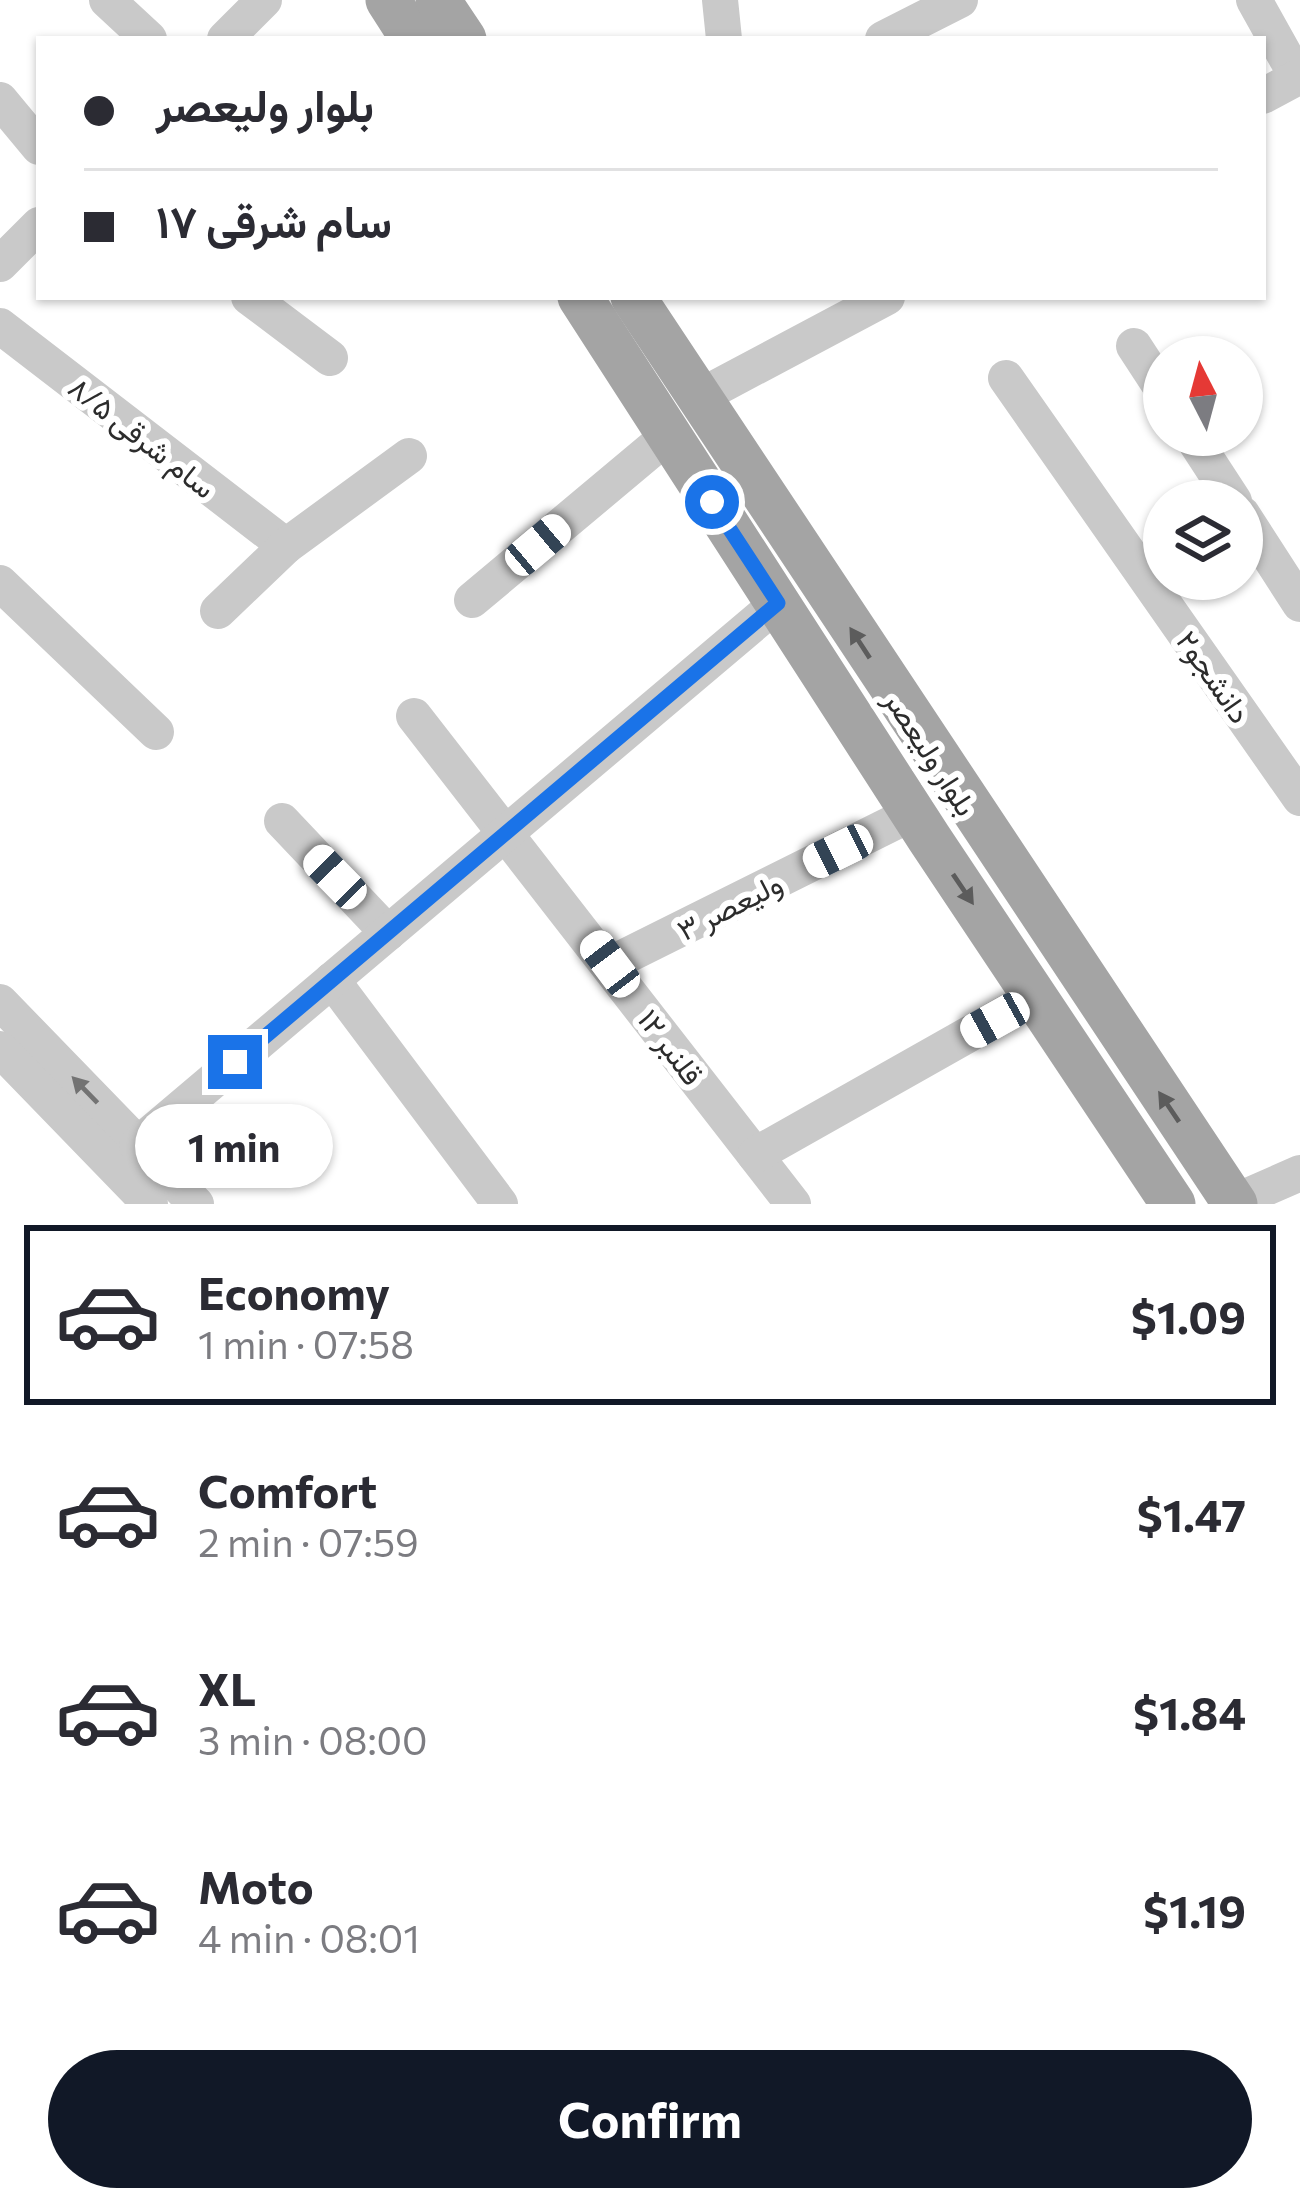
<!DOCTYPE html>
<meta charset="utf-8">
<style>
body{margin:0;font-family:Commissioner,Vazirmatn,sans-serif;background:#f2f2f3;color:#2b2b33;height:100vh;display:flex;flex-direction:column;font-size:45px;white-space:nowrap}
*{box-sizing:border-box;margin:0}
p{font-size:39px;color:#7c7c81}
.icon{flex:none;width:66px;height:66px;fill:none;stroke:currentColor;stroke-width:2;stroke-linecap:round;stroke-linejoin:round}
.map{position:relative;height:1204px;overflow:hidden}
.details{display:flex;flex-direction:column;background:#fff;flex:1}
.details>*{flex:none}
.top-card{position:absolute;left:36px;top:36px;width:1230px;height:264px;border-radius:0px;box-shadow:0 3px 9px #0004;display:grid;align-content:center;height:264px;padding:0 48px;background:#fff}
.needle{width:78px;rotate:354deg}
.controls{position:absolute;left:1143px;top:336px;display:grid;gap:24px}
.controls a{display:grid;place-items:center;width:120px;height:120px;border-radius:50%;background:#fff;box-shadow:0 3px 9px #0004;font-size:60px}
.end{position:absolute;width:54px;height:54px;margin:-27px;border:15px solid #1a73e8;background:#fff;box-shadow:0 0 0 6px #fff}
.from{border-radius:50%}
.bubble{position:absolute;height:84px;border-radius:42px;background:#fff;box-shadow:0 3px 9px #0004;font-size:39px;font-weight:700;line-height:84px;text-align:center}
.car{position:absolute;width:36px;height:72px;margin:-36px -18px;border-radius:15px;box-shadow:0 0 9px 3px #0007;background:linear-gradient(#fff 24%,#345 0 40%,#fff 0 76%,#345 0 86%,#fff 0)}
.top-card b{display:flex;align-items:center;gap:42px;height:114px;font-size:45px}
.top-card b+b{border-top:3px solid #e1e1e2}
.top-card i{width:30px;height:30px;background:#2b2b33}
ul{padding:21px 0 0;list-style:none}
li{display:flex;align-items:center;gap:36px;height:180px;margin:0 24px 18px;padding:0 24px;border:6px solid transparent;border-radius:0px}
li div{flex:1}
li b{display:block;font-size:45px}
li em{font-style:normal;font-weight:700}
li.current{border-color:#111827}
li>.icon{width:108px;height:108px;stroke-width:1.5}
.action{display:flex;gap:24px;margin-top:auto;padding:24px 48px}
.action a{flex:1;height:138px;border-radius:72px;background:#111827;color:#fff;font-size:48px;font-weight:700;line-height:138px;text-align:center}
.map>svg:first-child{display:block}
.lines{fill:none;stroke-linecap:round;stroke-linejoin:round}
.minor{stroke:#c9c9c9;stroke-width:36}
.major{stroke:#a4a4a4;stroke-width:45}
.oneway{fill:#5c5c5c}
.oneway2{fill:#737373}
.route{stroke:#1a73e8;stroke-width:15}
.labels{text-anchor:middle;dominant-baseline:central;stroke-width:12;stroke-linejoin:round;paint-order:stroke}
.street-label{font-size:30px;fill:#2c2c2c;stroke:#fff}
</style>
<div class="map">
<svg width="1300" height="1204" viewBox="0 0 1300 1204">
<rect width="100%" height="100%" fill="#fff"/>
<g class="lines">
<g class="minor">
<path d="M 107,0 L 149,39"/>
<path d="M 720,0 L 724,39"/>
<path d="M 1254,0 L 1297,77"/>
<path d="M 225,39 L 264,0"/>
<path d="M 883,39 L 960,0"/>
<path d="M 1263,96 L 1300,76"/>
<path d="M 0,100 L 39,147"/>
<path d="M 0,264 L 39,225"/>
<path d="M 249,297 L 330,358"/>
<path d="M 0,326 L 286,546"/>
<path d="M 1134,346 L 1164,392"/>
<path d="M 1006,378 L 1300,798"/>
<path d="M 699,397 L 887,297"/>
<path d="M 1191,435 L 1234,501"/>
<path d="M 1242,514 L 1300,604"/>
<path d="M 0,583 L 156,732"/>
<path d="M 472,600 L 669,435"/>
<path d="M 218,611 L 286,546 L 409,456"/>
<path d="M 414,716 L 793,1204"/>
<path d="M 282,821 L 388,933"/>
<path d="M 610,964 L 913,813"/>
<path d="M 332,980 L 500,1204"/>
<path d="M 0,1002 L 196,1204"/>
<path d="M 0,1049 L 150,1204"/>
<path d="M 137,1145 L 778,603"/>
<path d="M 755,1155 L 1035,997"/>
<path d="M 1234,1202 L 1300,1173"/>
</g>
<g class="major">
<path d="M 388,0 L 413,39"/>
<path d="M 438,0 L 464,39"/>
<path d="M 580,297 L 929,838 L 1173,1204"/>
<path d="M 633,297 L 1235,1204"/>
</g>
</g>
<defs><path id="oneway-solid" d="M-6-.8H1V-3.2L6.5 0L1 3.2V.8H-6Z" transform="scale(3)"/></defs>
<g class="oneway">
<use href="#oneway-solid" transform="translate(860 643) rotate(-123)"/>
<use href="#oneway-solid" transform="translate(963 889) rotate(56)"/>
<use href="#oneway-solid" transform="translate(1169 1107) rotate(-124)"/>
</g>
<use class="oneway2" href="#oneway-solid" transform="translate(85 1090) rotate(-134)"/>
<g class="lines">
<path class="route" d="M 235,1062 L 778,603 L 712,502"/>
</g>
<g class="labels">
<g class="street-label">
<text transform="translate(143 436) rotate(38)">سام شرقی ۸/۵</text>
<text transform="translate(1215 676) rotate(55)">دانشجو۲</text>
<text transform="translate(932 752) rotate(57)">بلوار ولیعصر</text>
<text transform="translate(729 905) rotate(-27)">ولیعصر ۳</text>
<text transform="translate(672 1046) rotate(53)">قلنبر ۱۲</text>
</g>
</g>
</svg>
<div class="controls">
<a><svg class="needle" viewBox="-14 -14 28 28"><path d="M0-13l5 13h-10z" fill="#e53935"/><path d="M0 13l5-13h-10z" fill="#7c7c81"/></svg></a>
<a><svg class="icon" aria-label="layers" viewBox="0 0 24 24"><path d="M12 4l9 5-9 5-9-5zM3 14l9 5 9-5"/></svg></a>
</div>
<i class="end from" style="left:712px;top:502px"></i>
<i class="end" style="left:235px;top:1062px"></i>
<div class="bubble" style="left:135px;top:1104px;width:198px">1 min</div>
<i class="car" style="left:538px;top:545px;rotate:50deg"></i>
<i class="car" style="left:838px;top:851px;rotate:244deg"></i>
<i class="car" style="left:335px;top:877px;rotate:316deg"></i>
<i class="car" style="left:610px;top:964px;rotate:323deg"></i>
<i class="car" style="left:995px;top:1020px;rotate:241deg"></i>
<div class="top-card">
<b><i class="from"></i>بلوار ولیعصر</b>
<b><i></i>سام شرقی ۱۷</b>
</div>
</div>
<section class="details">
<ul>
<li class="current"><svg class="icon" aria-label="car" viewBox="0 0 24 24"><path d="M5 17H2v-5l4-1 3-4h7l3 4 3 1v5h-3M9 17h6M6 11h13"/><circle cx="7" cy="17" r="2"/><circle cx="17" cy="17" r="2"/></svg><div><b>Economy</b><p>1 min · 07:58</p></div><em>$1.09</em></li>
<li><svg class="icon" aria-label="car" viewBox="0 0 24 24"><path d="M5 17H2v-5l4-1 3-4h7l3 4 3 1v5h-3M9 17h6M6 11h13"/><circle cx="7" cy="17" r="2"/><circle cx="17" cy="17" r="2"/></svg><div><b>Comfort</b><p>2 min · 07:59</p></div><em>$1.47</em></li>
<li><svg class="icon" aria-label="car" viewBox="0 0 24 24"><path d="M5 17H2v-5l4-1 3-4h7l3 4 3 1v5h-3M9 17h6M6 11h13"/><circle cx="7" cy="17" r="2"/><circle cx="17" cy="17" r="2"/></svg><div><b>XL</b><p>3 min · 08:00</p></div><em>$1.84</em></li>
<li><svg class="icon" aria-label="car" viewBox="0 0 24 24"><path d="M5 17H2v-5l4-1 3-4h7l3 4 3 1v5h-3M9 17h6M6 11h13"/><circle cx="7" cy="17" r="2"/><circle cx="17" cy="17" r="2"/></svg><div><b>Moto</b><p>4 min · 08:01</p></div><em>$1.19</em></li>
</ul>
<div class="action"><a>Confirm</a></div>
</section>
